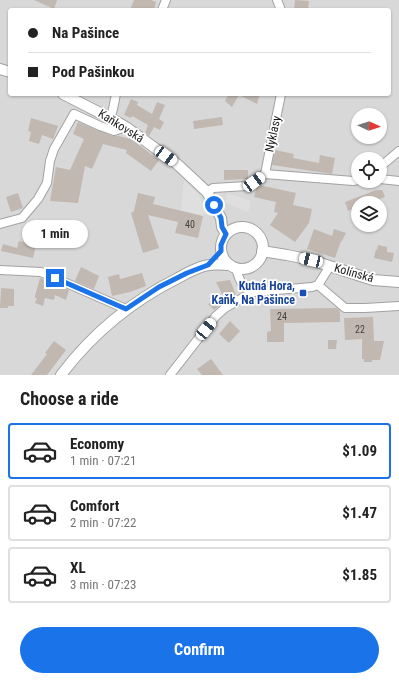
<!DOCTYPE html>
<meta charset="utf-8">
<style>
body{margin:0;font-family:"Roboto Condensed",sans-serif;background:#f2f2f2;color:#222;height:100vh;display:flex;flex-direction:column;font-size:15px;white-space:nowrap}
*{box-sizing:border-box;margin:0}
p{font-size:13px;color:#767676}
.icon{flex:none;width:22px;height:22px;fill:none;stroke:currentColor;stroke-width:2;stroke-linecap:round;stroke-linejoin:round}
.map{position:relative;height:375px;overflow:hidden}
.drawer{display:flex;flex-direction:column;background:#fff;flex:1}
.drawer>*{flex:none}
.top-card{position:absolute;left:8px;top:8px;width:383px;height:88px;border-radius:4px;box-shadow:0 1px 3px #0004;display:grid;align-content:center;height:88px;padding:0 20px;background:#fff}
.needle{width:26px;rotate:94deg}
.tools{position:absolute;left:351px;top:108px;display:grid;gap:8px}
.tools a{display:grid;place-items:center;width:36px;height:36px;border-radius:50%;background:#fff;box-shadow:0 1px 3px #0004;font-size:20px}
.end{position:absolute;width:18px;height:18px;margin:-9px;border:5px solid #1a73e8;background:#fff;box-shadow:0 0 0 2px #fff}
.from{border-radius:50%}
.bubble{position:absolute;height:28px;border-radius:14px;background:#fff;box-shadow:0 1px 3px #0004;font-size:13px;font-weight:700;line-height:28px;text-align:center}
.car{position:absolute;width:12px;height:24px;margin:-12px -6px;border-radius:5px;box-shadow:0 0 3px 1px #0007;background:linear-gradient(#fff 24%,#345 0 40%,#fff 0 76%,#345 0 86%,#fff 0)}
.top-card b{display:flex;align-items:center;gap:14px;height:38px;font-size:15px}
.top-card b+b{border-top:1px solid #e0e0e0}
.top-card i{width:10px;height:10px;background:#222}
ul{padding:0;list-style:none}
li{display:flex;align-items:center;gap:12px;height:56px;margin:0 8px 6px;padding:0 12px;border:2px solid #e0e0e0;border-radius:4px}
li div{flex:1}
li b{display:block;font-size:15px}
li em{font-style:normal;font-weight:700}
li.selected{border-color:#1a73e8}
li>.icon{width:36px;height:36px;stroke-width:1.5}
h2{padding:0 20px;font-size:18px;line-height:48px}
.primary-button{display:flex;gap:8px;margin-top:auto;padding:8px 20px}
.primary-button a{flex:1;height:46px;border-radius:24px;background:#1a73e8;color:#fff;font-size:16px;font-weight:700;line-height:46px;text-align:center}
.map>svg:first-child{display:block}
.residential{fill:#d9d8d8;fill-rule:evenodd}
.parking{fill:#dfdfdf}
.building{fill:#c0b8b1}
.lines{fill:none;stroke-linecap:round;stroke-linejoin:round}
.minor-casing{stroke:#a2a2a2;stroke-width:10}
.tertiary-casing{stroke:#a2a2a2;stroke-width:12}
.minor{stroke:#fff;stroke-width:8}
.tertiary{stroke:#fff;stroke-width:10}
.route{stroke:#1a73e8;stroke-width:5}
.transit-dot{fill:#1a4fb4;stroke:#fff;stroke-width:1.5}
.labels{text-anchor:middle;dominant-baseline:central;stroke-width:3.5;stroke-linejoin:round;paint-order:stroke}
.number-label{font-size:10px;fill:#444240}
.street-label{font-size:12px;fill:#1b1b1b;stroke:#fff}
.transit-label{font-size:12px;font-weight:bold;fill:#164399;stroke:#fff;text-anchor:end}
</style>
<div class="map">
<svg width="399" height="375" viewBox="0 0 399 375">
<rect width="100%" height="100%" fill="#ece9e1"/>
<path class="residential" d="M 0,0 L 399,0 L 399,375 L 0,375 ZM 10,10 L 389,10 L 389,94 L 10,94 ZM 358,115 L 380,115 L 380,137 L 358,137 ZM 358,159 L 380,159 L 380,181 L 358,181 ZM 358,203 L 380,203 L 380,225 L 358,225 Z"/>
<g class="parking">
<path d="M 184,180 L 198,194 L 209,215 L 204,214 L 203,216 L 181,211 Z"/>
<path d="M 227,193 L 251,201 L 248,212 L 225,202 Z"/>
</g>
<g class="building">
<path d="M 34,0 L 57,0 L 54,9 Z"/>
<path d="M 134,0 L 151,0 L 156,2 L 154,10 L 130,10 Z"/>
<path d="M 295,0 L 309,1 L 308,10 L 294,10 Z"/>
<path d="M 229,94 L 260,94 L 257,104 L 239,95 L 232,107 L 225,101 Z"/>
<path d="M 131,99 L 138,102 L 137,105 L 152,114 L 157,102 L 165,105 L 159,119 L 164,122 L 160,130 L 154,127 L 149,136 L 145,133 L 148,125 L 132,116 L 131,118 L 124,115 Z"/>
<path d="M 222,117 L 223,125 L 194,129 L 193,121 Z"/>
<path d="M 31,118 L 58,126 L 53,139 L 42,135 L 39,144 L 29,141 L 31,132 L 28,131 Z"/>
<path d="M 78,122 L 112,136 L 118,136 L 131,139 L 159,160 L 151,171 L 126,153 L 127,150 L 103,144 L 92,169 L 85,166 L 78,203 L 50,201 L 56,167 L 70,170 L 84,139 L 73,134 Z"/>
<path d="M 275,150 L 294,154 L 293,158 L 319,163 L 320,155 L 335,158 L 332,174 L 272,165 Z"/>
<path d="M 224,170 L 248,170 L 248,179 L 224,180 Z"/>
<path d="M 259,185 L 296,193 L 293,205 L 312,209 L 309,223 L 295,242 L 270,225 L 278,213 L 274,212 L 276,202 L 254,197 L 257,186 Z"/>
<path d="M 376,190 L 382,190 L 385,197 L 369,203 L 358,203 L 358,207 L 348,211 L 345,202 Z"/>
<path d="M 18,193 L 23,208 L 11,212 L 6,197 Z"/>
<path d="M 138,193 L 155,197 L 153,204 L 203,216 L 198,238 L 175,233 L 178,222 L 148,215 L 159,248 L 143,253 L 131,213 L 134,211 Z"/>
<path d="M 314,229 L 332,236 L 334,229 L 346,233 L 342,241 L 341,241 L 335,258 L 307,249 Z"/>
<path d="M 19,241 L 36,245 L 33,258 L 1,251 L 3,244 L 17,248 Z"/>
<path d="M 378,245 L 387,247 L 387,252 L 394,253 L 392,262 L 374,258 L 376,249 L 377,250 Z"/>
<path d="M 81,267 L 99,276 L 94,289 L 75,281 Z"/>
<path d="M 142,273 L 146,286 L 130,292 L 112,296 L 108,277 L 119,274 L 120,279 Z"/>
<path d="M 40,278 L 69,290 L 66,300 L 55,295 L 54,300 L 45,298 L 43,306 L 35,303 L 37,298 L 35,298 L 35,296 Z"/>
<path d="M 230,280 L 236,295 L 222,303 L 214,310 L 208,304 L 223,296 L 216,282 Z"/>
<path d="M 1,288 L 14,289 L 14,306 L 8,306 L 8,308 L 0,308 Z"/>
<path d="M 337,308 L 340,311 L 340,322 L 284,323 L 284,342 L 267,342 L 267,332 L 271,331 L 270,309 Z"/>
<path d="M 373,317 L 374,341 L 384,341 L 380,360 L 372,360 L 372,362 L 364,362 L 364,359 L 362,359 L 362,339 L 345,340 L 344,318 Z"/>
<path d="M 230,321 L 240,331 L 229,343 L 219,334 Z"/>
<path d="M 328,340 L 337,340 L 336,349 L 328,349 Z"/>
<path d="M 54,341 L 66,350 L 47,375 L 31,375 L 47,354 L 45,353 Z"/>
<path d="M 211,359 L 223,375 L 202,375 L 197,369 Z"/>
</g>
<g class="lines">
<defs>
<g id="minor">
<path d="M 277,0 L 281,10"/>
<path d="M 162,10 L 166,0"/>
<path d="M 110,118 L 113,109 L 116,94"/>
<path d="M 380,167 L 399,151"/>
<path d="M 265,174 L 281,94"/>
<path d="M 380,179 L 399,181"/>
<path d="M 207,192 L 213,188 L 247,186 L 265,174 L 353,181 L 358,180"/>
<path d="M 0,224 L 22,218 L 38,199 L 47,183 L 50,161 L 54,149 L 74,114 L 100,126 L 114,131 L 126,127"/>
<path d="M 236,268 C 239,279 241,287 253,292 L 312,287 L 318,285 L 330,266"/>
<path d="M 0,270 L 41,272 L 126,309"/>
<path d="M 318,285 L 345,308 L 365,308 L 399,306"/>
<path d="M 170,375 L 216,316 L 225,308 L 253,292"/>
</g>
<g id="tertiary">
<path d="M 0,69 L 10,72"/>
<path d="M 63,94 L 110,118 L 126,127 L 177,164 L 207,192 L 221,218 L 222,227 L 226,234"/>
<circle cx="242" cy="248" r="21"/>
<path d="M 262,251 L 287,255 L 311,260 L 373,280 L 399,282"/>
<path d="M 61,375 C 92,334 132,301 178,278 C 187,273 199,266 209,265 C 216,264 224,265 230,265"/>
</g>
</defs>
<use href="#minor" class="minor-casing"/>
<use href="#tertiary" class="tertiary-casing"/>
<use href="#minor" class="minor"/>
<use href="#tertiary" class="tertiary"/>
</g>
<g class="lines">
<path class="route" d="M 55,278 L 126,309 L 159,287 L 187,273 L 208,265 L 221,251 L 221,245 L 226,234 L 222,227 L 221,218 L 214,205"/>
</g>
<rect class="transit-dot" x="299" y="289" width="8" height="8" rx="2"/>
<g class="labels">
<g class="number-label">
<text x="190" y="224">40</text>
<text x="282" y="316">24</text>
<text x="360" y="329">22</text>
</g>
<g class="street-label">
<text transform="translate(121 126) rotate(32)">Kaňkovská</text>
<text transform="translate(273 134) rotate(-78)">Nyklasy</text>
<text transform="translate(354 273) rotate(16)">Kolínská</text>
</g>
<g class="transit-label">
<text x="295" y="286">Kutná Hora,<tspan x="295" dy="14">Kaňk, Na Pašince</tspan></text>
</g>
</g>
</svg>
<div class="tools">
<a><svg class="needle" viewBox="-14 -14 28 28"><path d="M0-13l5 13h-10z" fill="#e53935"/><path d="M0 13l5-13h-10z" fill="#767676"/></svg></a>
<a><svg class="icon" aria-label="locate" viewBox="0 0 24 24"><circle cx="12" cy="12" r="6"/><path d="M12 2v4M12 18v4M2 12h4M18 12h4"/></svg></a>
<a><svg class="icon" aria-label="layers" viewBox="0 0 24 24"><path d="M12 4l9 5-9 5-9-5zM3 14l9 5 9-5"/></svg></a>
</div>
<i class="end from" style="left:214px;top:205px"></i>
<i class="end" style="left:55px;top:278px"></i>
<div class="bubble" style="left:22px;top:220px;width:66px">1 min</div>
<i class="car" style="left:166px;top:156px;rotate:126deg"></i>
<i class="car" style="left:254px;top:182px;rotate:54deg"></i>
<i class="car" style="left:311px;top:260px;rotate:283deg"></i>
<i class="car" style="left:206px;top:329px;rotate:39deg"></i>
<div class="top-card">
<b><i class="from"></i>Na Pašince</b>
<b><i></i>Pod Pašinkou</b>
</div>
</div>
<section class="drawer">
<h2>Choose a ride</h2>
<ul>
<li class="selected"><svg class="icon" aria-label="car" viewBox="0 0 24 24"><path d="M5 17H2v-5l4-1 3-4h7l3 4 3 1v5h-3M9 17h6M6 11h13"/><circle cx="7" cy="17" r="2"/><circle cx="17" cy="17" r="2"/></svg><div><b>Economy</b><p>1 min · 07:21</p></div><em>$1.09</em></li>
<li><svg class="icon" aria-label="car" viewBox="0 0 24 24"><path d="M5 17H2v-5l4-1 3-4h7l3 4 3 1v5h-3M9 17h6M6 11h13"/><circle cx="7" cy="17" r="2"/><circle cx="17" cy="17" r="2"/></svg><div><b>Comfort</b><p>2 min · 07:22</p></div><em>$1.47</em></li>
<li><svg class="icon" aria-label="car" viewBox="0 0 24 24"><path d="M5 17H2v-5l4-1 3-4h7l3 4 3 1v5h-3M9 17h6M6 11h13"/><circle cx="7" cy="17" r="2"/><circle cx="17" cy="17" r="2"/></svg><div><b>XL</b><p>3 min · 07:23</p></div><em>$1.85</em></li>
</ul>
<div class="primary-button"><a>Confirm</a></div>
</section>
